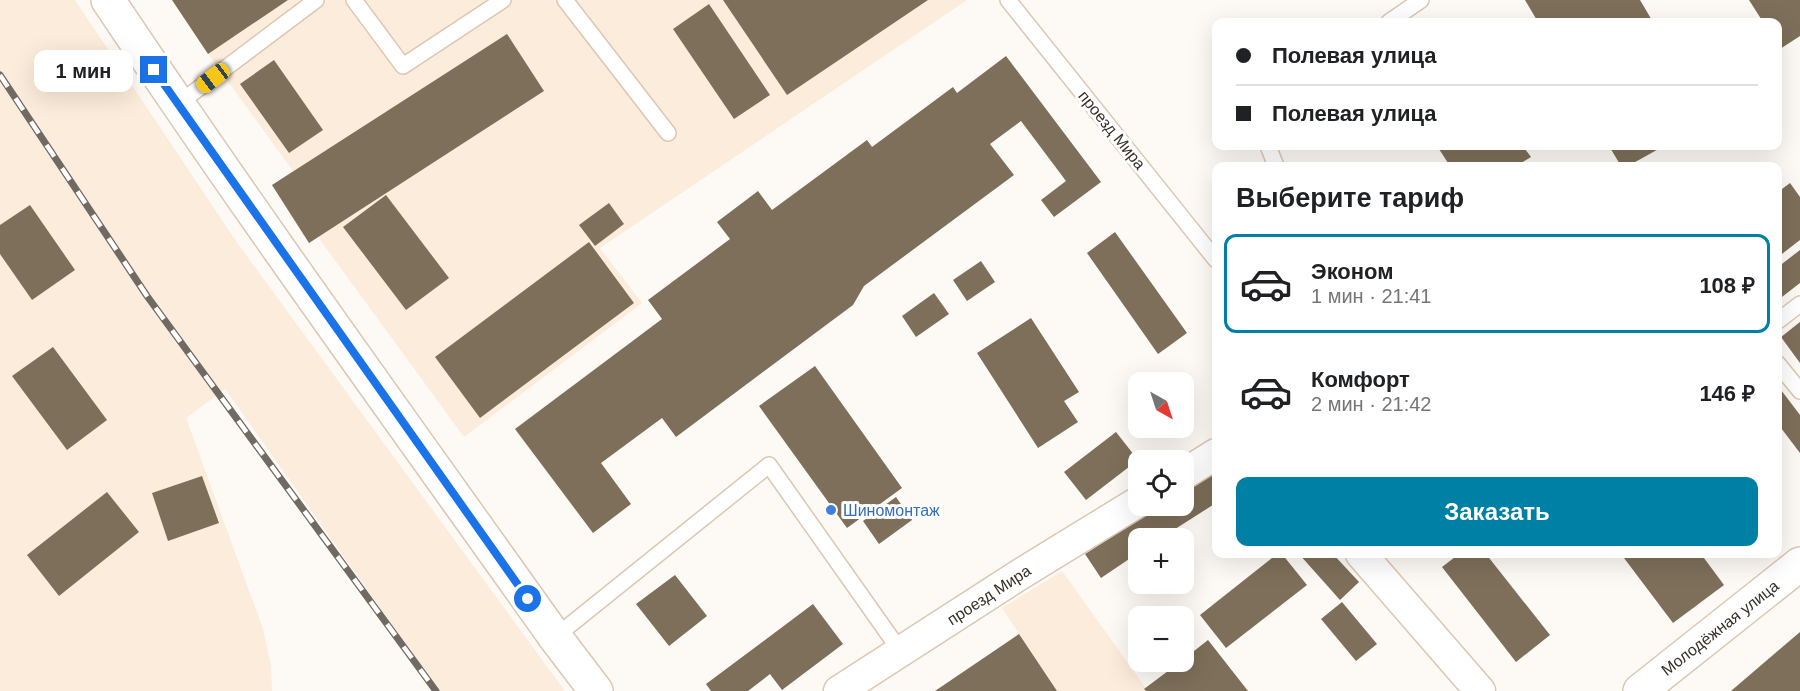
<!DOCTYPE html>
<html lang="ru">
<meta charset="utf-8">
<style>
body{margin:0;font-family:Arial,sans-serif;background:#f6f6f6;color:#202124;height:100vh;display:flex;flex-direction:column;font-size:22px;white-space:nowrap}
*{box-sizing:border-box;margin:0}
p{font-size:20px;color:#757577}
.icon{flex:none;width:33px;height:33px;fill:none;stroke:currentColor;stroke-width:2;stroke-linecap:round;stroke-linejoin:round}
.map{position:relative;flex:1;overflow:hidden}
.side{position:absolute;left:1212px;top:162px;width:570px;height:396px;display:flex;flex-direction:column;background:#fff;border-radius:12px;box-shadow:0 6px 24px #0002}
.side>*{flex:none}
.banner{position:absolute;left:1212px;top:18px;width:570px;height:132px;border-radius:12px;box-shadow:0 6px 24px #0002;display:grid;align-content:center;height:132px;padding:0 24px;background:#fff}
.needle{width:39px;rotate:141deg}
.controls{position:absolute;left:1128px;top:372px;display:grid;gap:12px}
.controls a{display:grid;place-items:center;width:66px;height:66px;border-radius:12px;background:#fff;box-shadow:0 6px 24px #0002;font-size:30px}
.end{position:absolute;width:27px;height:27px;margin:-14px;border:8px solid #1a73e8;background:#fff;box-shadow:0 0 0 3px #fff}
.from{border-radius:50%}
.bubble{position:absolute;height:42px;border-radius:12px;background:#fff;box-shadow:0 6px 24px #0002;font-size:20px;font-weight:700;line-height:42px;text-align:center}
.car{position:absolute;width:18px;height:36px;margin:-18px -9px;border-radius:8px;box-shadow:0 0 4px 2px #0007;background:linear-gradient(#f5c518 24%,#345 0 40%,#f5c518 0 76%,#345 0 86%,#f5c518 0)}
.banner b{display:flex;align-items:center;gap:21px;height:57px;font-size:22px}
.banner b+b{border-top:2px solid #e0e0e0}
.banner i{width:15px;height:15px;background:#202124}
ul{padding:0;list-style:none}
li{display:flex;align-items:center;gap:18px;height:99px;margin:0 12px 9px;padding:0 12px;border:3px solid transparent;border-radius:12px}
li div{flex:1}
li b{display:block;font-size:22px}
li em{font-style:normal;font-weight:700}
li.on{border-color:#0080a5}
li>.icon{width:54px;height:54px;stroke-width:1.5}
h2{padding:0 24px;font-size:27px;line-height:72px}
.button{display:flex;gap:12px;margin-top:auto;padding:12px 24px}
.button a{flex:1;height:69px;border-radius:12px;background:#0080a5;color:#fff;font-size:24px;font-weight:700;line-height:69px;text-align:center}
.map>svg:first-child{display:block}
.built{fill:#fcecdb}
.building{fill:#7d6f59}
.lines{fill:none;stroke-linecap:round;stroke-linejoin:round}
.service-casing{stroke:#dcc7b2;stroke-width:18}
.minor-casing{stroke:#dcc7b2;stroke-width:33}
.tertiary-casing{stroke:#dcc7b2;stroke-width:36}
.secondary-casing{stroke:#dcc7b2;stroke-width:36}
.service{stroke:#fff;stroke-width:15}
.minor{stroke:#fff;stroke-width:30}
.tertiary{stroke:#fff;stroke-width:33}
.secondary{stroke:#fff;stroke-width:33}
.rail-casing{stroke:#716a63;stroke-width:7}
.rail{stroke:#fff;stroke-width:4.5;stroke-dasharray:14;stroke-linecap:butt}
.route{stroke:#1a73e8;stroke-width:8}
.shop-dot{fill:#3f7fe0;stroke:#fff;stroke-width:2}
.labels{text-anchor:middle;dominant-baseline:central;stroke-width:6;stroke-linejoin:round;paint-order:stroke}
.street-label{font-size:16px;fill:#372f27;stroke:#fff}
.shop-label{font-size:16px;fill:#366cbe;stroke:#fff;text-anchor:start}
</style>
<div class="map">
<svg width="1800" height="691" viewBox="0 0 1800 691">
<rect width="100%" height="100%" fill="#fdf9f4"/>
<g class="built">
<path d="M 0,0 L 75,0 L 238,244 L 565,691 L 439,691 L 225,389 L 186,418 L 263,629 L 271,666 L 272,691 L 0,691 Z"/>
<path d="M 172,0 L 967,0 L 600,248 L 642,303 L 464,437 L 318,237 L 309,243 L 272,185 L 293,171 L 208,54 Z"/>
<path d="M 1062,571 L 1148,691 L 1057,691 L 1002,608 Z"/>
</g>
<g class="building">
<path d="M 172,0 L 288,0 L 208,54 Z"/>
<path d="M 723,0 L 928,0 L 787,95 Z"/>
<path d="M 1525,0 L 1640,0 L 1653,22 L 1538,22 Z"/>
<path d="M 1749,0 L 1800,0 L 1800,36 L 1780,49 L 1778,45 L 1778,22 L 1763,22 Z"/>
<path d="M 709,4 L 770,95 L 734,119 L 673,29 Z"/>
<path d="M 507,34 L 544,91 L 309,243 L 272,185 Z"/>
<path d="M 1006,56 L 1101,182 L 1054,217 L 1041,200 L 1066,181 L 1021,121 L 990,144 L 1014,175 L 864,286 L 853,305 L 676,437 L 662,418 L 601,463 L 631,504 L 593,533 L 515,429 L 662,319 L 648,300 L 730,239 L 717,222 L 758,191 L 772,210 L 867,140 L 872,147 L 953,87 L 957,93 Z"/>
<path d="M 274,60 L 323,130 L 289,153 L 240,84 Z"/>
<path d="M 1437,146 L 1523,146 L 1531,157 L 1516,166 L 1450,166 Z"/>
<path d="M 1609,146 L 1664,146 L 1628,166 L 1621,166 Z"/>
<path d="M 1790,183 L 1800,197 L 1800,240 L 1778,257 L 1778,192 Z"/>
<path d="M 386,195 L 449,278 L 406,310 L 343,227 Z"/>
<path d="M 609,203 L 624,224 L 595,246 L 579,225 Z"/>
<path d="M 30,205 L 75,270 L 32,300 L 0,254 L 0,225 Z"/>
<path d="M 1115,232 L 1187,333 L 1158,354 L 1087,253 Z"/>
<path d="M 589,242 L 634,303 L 480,418 L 435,357 Z"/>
<path d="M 1800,250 L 1800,283 L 1778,300 L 1778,267 Z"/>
<path d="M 981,261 L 995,282 L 967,301 L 953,280 Z"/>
<path d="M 934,293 L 949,314 L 916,337 L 902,316 Z"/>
<path d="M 1031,318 L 1079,392 L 1064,401 L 1078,422 L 1038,448 L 977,353 Z"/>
<path d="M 1800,322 L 1800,363 L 1781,337 Z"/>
<path d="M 53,347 L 107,420 L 67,450 L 12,376 Z"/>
<path d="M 815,366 L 902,488 L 847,528 L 759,406 Z"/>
<path d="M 1778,386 L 1800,415 L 1800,453 L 1778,424 Z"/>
<path d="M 1116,432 L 1138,460 L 1086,500 L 1064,472 Z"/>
<path d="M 1212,472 L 1216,479 L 1216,503 L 1161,538 L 1138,538 L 1138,553 L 1101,578 L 1085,554 L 1160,506 L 1184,506 L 1184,490 Z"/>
<path d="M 202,476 L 219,523 L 168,541 L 152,493 Z"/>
<path d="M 107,492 L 139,532 L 59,596 L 27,555 Z"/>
<path d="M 896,497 L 912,520 L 879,544 L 863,521 Z"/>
<path d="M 1277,554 L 1282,554 L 1307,585 L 1226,648 L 1200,615 Z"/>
<path d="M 1299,554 L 1333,554 L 1359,582 L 1340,600 Z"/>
<path d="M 1459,554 L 1486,554 L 1550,635 L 1516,662 L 1442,567 Z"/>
<path d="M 1621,554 L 1701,554 L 1724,585 L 1673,623 Z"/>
<path d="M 675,575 L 707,616 L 669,646 L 636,604 Z"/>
<path d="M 1342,602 L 1377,644 L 1356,661 L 1321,619 Z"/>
<path d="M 813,604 L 843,644 L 782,690 L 770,674 L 748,691 L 711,691 L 706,684 Z"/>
<path d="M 1800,632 L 1800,691 L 1731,691 Z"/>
<path d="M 1019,634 L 1057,691 L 935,691 Z"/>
<path d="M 1208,640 L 1248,691 L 1146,691 L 1144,689 L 1180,662 L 1184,662 L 1184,659 Z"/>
</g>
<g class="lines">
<defs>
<g id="service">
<path d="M 354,0 L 403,66 L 503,0"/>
<path d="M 565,0 L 668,133"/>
<path d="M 1008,0 L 1216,260"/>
<path d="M 1389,22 L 1421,0"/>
<path d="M 178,104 L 316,0"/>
<path d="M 1268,146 L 1276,166"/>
<path d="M 1778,321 L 1800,304"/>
<path d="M 1778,364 L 1800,391"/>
<path d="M 555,637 L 769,465 L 901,652"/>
</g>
<g id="minor">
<path d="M 1184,474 L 1216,454"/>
<path d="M 1361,554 L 1480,691"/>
<path d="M 839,691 L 1019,575 L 1138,502"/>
</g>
<path id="tertiary" d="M 1640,691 L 1800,564"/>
<path id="secondary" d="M 108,0 C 252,216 405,426 555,637 L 596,691"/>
</defs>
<use href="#service" class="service-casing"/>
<use href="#minor" class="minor-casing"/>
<use href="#tertiary" class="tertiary-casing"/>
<use href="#secondary" class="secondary-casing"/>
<use href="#service" class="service"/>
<use href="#minor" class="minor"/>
<use href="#tertiary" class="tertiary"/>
<use href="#secondary" class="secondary"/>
<defs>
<path id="rail" d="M 0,75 L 147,296 L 436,691"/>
</defs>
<use href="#rail" class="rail-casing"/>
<use href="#rail" class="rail"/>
</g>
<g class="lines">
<path class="route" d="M 154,70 L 528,599"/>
</g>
<circle class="shop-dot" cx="831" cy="510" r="6"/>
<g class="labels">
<g class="street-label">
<text transform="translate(1112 130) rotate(51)">проезд Мира</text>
<text transform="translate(989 595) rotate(-33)">проезд Мира</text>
<text transform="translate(1720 628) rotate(-38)">Молодёжная улица</text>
</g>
<g class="shop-label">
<text x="843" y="510">Шиномонтаж</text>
</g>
</g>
</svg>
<div class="controls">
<a><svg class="needle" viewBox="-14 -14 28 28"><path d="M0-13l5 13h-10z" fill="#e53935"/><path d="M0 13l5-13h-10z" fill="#757577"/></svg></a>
<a><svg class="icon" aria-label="locate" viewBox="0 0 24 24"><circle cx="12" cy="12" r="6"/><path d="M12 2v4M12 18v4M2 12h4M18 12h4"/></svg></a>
<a>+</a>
<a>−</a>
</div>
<i class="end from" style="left:528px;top:599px"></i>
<i class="end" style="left:154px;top:70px"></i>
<div class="bubble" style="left:34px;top:50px;width:99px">1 мин</div>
<i class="car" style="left:213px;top:78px;rotate:233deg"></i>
<div class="banner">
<b><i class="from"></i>Полевая улица</b>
<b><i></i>Полевая улица</b>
</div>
<section class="side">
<h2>Выберите тариф</h2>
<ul>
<li class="on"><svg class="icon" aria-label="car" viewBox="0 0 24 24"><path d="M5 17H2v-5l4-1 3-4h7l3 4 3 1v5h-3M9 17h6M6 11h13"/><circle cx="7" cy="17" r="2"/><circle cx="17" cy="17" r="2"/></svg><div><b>Эконом</b><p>1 мин · 21:41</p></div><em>108 ₽</em></li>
<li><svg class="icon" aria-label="car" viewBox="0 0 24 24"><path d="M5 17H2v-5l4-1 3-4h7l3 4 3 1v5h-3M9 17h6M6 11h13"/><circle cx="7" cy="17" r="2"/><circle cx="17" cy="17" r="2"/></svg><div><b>Комфорт</b><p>2 мин · 21:42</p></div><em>146 ₽</em></li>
</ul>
<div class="button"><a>Заказать</a></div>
</section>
</div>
